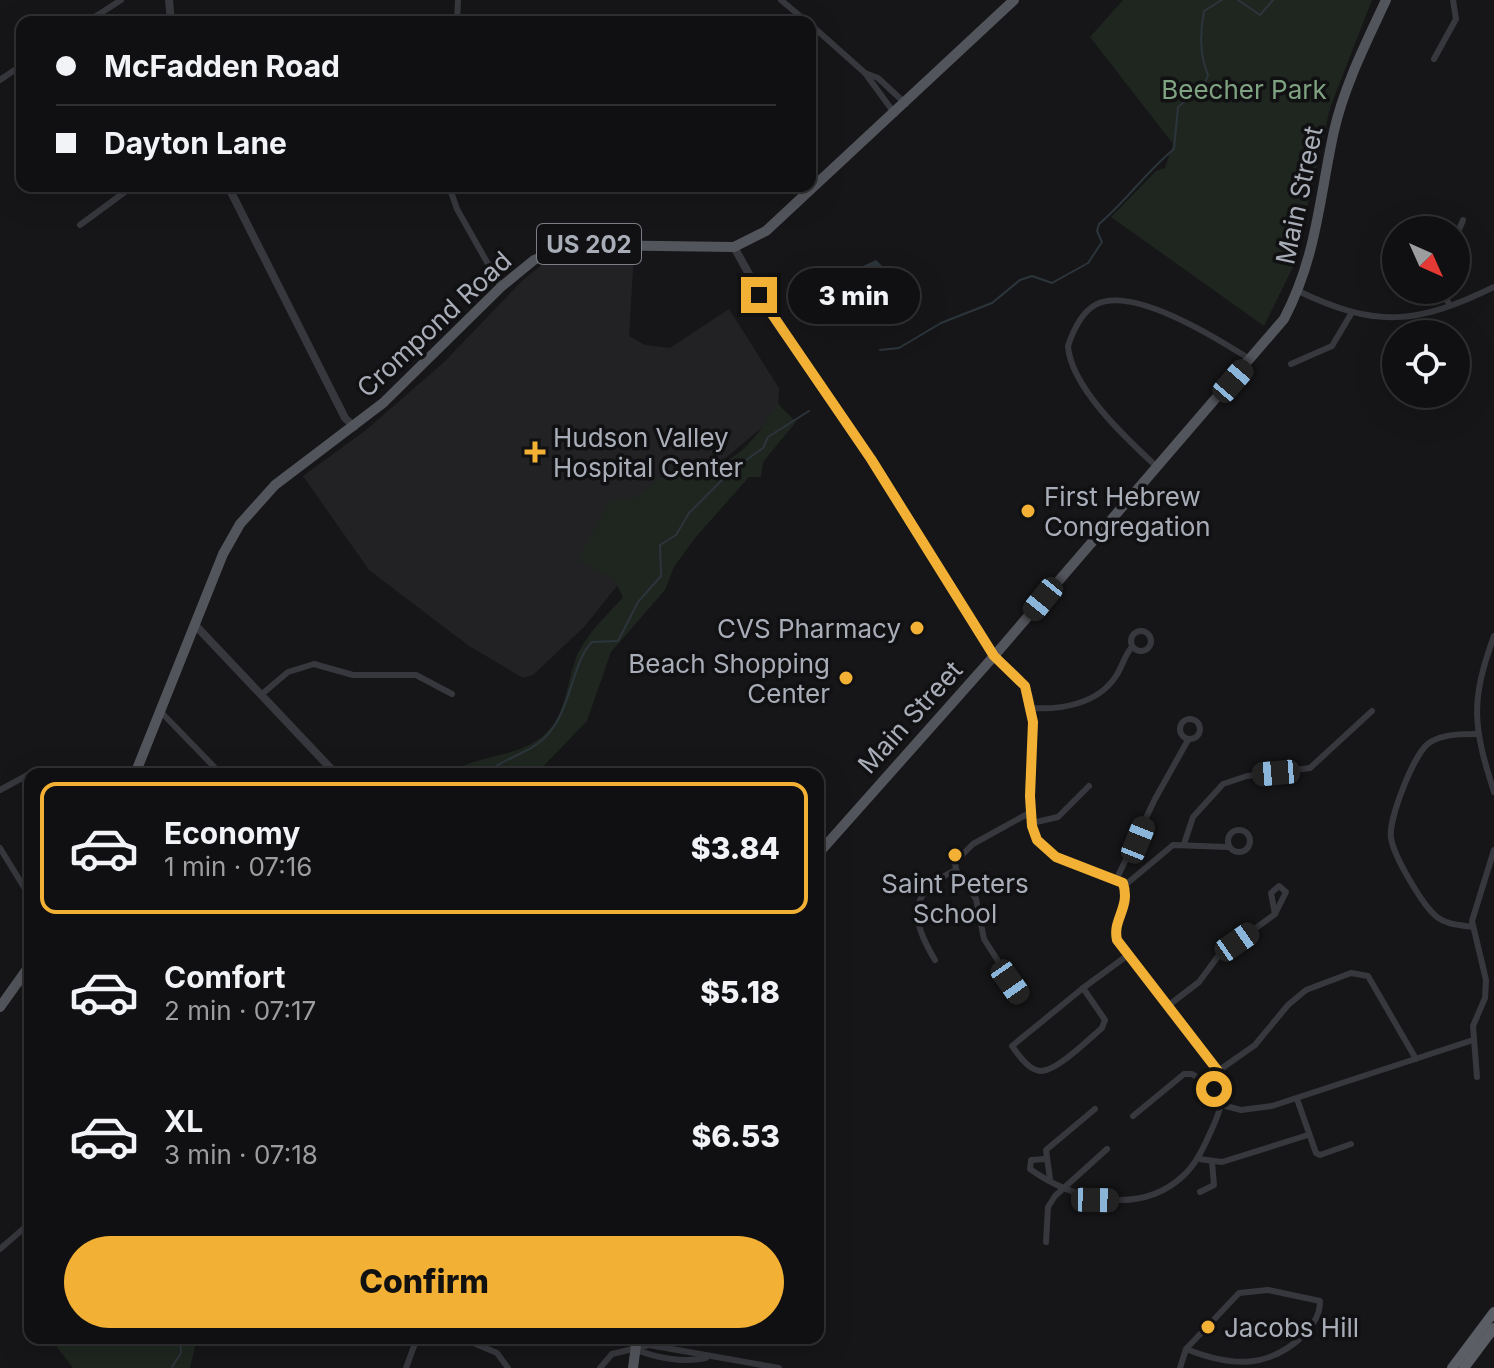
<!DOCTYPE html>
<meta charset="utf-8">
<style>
body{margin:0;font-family:Inter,sans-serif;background:#1e1e20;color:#f1f3f6;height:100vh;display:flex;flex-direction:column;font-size:30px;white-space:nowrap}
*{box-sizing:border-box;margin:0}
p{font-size:26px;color:#9c9d9f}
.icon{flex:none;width:44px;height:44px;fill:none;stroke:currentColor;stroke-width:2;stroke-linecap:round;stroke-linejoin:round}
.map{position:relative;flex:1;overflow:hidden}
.panel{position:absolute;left:24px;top:768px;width:800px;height:576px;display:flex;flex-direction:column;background:#101012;border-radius:16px;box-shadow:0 8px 32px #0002,0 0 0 2px #303032}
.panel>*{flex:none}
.hud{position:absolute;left:16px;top:16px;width:800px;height:176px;border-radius:16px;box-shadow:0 8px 32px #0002,0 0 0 2px #303032;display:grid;align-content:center;height:176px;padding:0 40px;background:#101012}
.needle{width:52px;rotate:135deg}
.buttons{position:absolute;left:1382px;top:216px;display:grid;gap:16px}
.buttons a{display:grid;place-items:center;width:88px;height:88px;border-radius:50%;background:#101012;box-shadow:0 8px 32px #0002,0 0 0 2px #303032;font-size:40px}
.end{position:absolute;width:36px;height:36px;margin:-18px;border:10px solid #f2b134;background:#111;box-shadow:0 0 0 4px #111}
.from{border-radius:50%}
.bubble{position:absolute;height:56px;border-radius:28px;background:#101012;box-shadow:0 8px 32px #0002,0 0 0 2px #303032;font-size:26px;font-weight:800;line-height:56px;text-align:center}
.car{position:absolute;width:24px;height:48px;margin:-24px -12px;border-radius:10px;box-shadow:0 0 6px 2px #0007;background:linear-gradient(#222 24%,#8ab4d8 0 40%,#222 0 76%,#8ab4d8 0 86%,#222 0)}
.hud b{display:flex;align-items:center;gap:28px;height:76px;font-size:30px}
.hud b+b{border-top:2px solid #303032}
.hud i{width:20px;height:20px;background:#f1f3f6}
ul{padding:14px 0 0;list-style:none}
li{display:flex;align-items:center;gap:24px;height:132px;margin:0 16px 12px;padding:0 24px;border:4px solid transparent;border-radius:16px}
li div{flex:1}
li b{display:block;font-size:30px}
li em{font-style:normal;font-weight:800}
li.active{border-color:#f2b134}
li>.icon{width:72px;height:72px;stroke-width:1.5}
.primary-button{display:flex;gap:16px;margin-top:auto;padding:16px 40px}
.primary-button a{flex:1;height:92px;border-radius:48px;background:#f2b134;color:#111;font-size:32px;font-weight:800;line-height:92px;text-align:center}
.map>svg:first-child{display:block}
.built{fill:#222225}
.green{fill:#1e261f}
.water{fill:#2c353c}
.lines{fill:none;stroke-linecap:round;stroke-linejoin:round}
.stream{stroke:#2c353c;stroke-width:2}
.minor{stroke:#37383d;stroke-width:6}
.tertiary{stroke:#37383d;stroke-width:8}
.primary{stroke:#53555c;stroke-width:10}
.trunk{stroke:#5b5e65;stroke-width:10}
.route{stroke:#f2b134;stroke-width:10}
.poi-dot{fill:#f2b134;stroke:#111113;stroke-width:3}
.labels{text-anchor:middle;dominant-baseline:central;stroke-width:7;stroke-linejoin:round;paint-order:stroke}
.shield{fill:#111113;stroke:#7b7e86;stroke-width:2}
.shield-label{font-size:24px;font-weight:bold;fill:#a8adb8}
.park-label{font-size:26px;fill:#7fa381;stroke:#111113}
.street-label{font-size:26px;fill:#a8adb8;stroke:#111113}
.poi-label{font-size:26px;fill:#a8adb8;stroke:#111113;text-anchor:start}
</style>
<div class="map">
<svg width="1494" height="1368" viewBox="0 0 1494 1368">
<rect width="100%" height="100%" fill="#161618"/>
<path class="built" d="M 591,251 L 634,253 L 629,336 L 645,345 L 670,348 L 729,309 L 779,388 L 778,414 L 708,473 L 584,627 L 533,675 L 523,678 L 469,646 L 369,570 L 303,476 L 366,430 L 443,363 L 524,279 L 547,261 Z"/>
<g class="green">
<path d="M 1123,0 L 1372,0 L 1330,108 L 1294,265 L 1264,326 L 1111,217 L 1156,171 L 1165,168 L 1173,144 L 1090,37 Z"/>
<path d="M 778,404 L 796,422 L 763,462 L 761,477 L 749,477 L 695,538 L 674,567 L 665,590 L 611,652 L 587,721 L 536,774 L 449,774 C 478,753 518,759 545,734 C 566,714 566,686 575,661 C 583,636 607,616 623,597 L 614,580 L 578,560 L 610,500 L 633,499 L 677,465 C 731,476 751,444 778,404 Z"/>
<path d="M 50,1338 L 197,1338 L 190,1368 L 73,1368 Z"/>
</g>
<path class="water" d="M 876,260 L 884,268 L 883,274 L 877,274 L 869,283 L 860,273 L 861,267 Z"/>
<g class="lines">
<g class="stream">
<path d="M 1238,0 L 1260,15 L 1273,0"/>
<path d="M 880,350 L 899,348 L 941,323 L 992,303 L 1020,280 L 1032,276 L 1052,283 L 1088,263 L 1102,242 L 1097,231 L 1099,224 C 1127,200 1147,171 1174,149 L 1178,107 L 1204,86 L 1208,75 C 1199,54 1200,32 1204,11 L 1222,0"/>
<path d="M 485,774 C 504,757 533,753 549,733 C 571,708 573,660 592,642 L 618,641 L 638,602 L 661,576 L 660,545 L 676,535 L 689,513 L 732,470 L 763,448 L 768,437 L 809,411"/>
<path d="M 172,1367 L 181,1353 L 180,1338"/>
</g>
<g class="minor">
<path d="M 781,0 L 807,22"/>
<path d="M 87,22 L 121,0"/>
<path d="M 457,22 L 458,0"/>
<path d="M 810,24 L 865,73 L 895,114"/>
<path d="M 1434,59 L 1456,19 L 1453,0"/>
<path d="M 865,73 L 878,78 L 906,104"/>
<path d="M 0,80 L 22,65"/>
<path d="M 449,186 L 457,209 L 501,287"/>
<path d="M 80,225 L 133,186"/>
<path d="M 1456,237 L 1463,220"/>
<path d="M 1444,290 L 1449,305"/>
<path d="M 1298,291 C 1376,328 1416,325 1494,287"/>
<path d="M 1291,364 L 1332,346 L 1351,314"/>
<path d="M 1157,467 C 1128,440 1071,388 1068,346 C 1073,331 1081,313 1095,305 C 1132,284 1220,340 1251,360"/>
<circle cx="1141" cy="641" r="10"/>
<path d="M 1494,636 C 1470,702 1473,726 1494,792"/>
<path d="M 994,656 C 1006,666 1022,676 1028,691 C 1044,734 1010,815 1044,848 C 1062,865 1094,871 1117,878 L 1124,886"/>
<path d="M 262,694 L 288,672 L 314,664 L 353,675 L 416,675 L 452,694"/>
<path d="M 1031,708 C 1061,710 1098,704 1116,676 C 1122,667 1124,657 1131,648"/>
<path d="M 160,711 L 221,774"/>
<circle cx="1190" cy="729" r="10"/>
<path d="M 0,790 L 35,771"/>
<path d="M 1032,823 L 1058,817 L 1089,786"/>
<circle cx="1239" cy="841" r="11"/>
<path d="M 1184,844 L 1193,817 L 1223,784 L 1247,776 L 1310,768 L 1372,711"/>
<path d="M 0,848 L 30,897"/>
<path d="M 956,870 L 976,899 L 984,939 L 1021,997"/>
<path d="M 956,870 L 955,862 L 973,844 L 1031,812"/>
<path d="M 1117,878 L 1155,799 L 1188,740"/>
<path d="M 1124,886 L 1173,845 L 1228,847"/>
<path d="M 1279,886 L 1286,892 L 1275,914 L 1271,893 Z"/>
<path d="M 1473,927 C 1461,925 1447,925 1437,917 C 1423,906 1394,857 1391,838 C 1388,820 1414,753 1429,743 C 1442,734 1461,734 1477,734"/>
<path d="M 935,960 C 910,919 907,892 956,870"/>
<path d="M 19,981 L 30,987"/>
<path d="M 1083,988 L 1105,1020 L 1102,1028 C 1089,1039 1056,1072 1040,1071 C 1028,1070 1018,1054 1012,1046 Z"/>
<path d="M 1083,988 L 1128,955"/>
<path d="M 1169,1005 L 1199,982 L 1219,955 L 1275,914"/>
<path d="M 1218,1071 L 1255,1045 L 1288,1005 L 1306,990 L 1351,973 L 1368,976 L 1416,1059"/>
<path d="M 1477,1077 L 1473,1026 L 1485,998 L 1486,980 L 1472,921 L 1494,850"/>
<path d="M 1297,1099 L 1316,1153 L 1320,1155 L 1351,1144"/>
<path d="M 1222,1105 L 1241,1110 L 1272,1106 L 1473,1040"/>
<path d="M 1133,1116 L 1184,1074 L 1192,1074 L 1223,1093"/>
<path d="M 1045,1159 L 1031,1160 L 1030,1169 C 1072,1199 1139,1217 1183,1176 C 1197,1163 1204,1146 1212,1129 C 1221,1109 1227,1092 1218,1071 L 1117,940 C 1113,921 1129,906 1124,886"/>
<path d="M 1199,1159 L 1222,1162 L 1308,1135"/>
<path d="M 1050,1179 L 1046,1150 L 1095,1109"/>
<path d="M 1200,1192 L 1214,1185 L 1212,1162"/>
<path d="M 1046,1242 L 1048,1207 L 1055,1196 L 1107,1149"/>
<path d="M 0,1249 L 30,1223"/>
<path d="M 462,1338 L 497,1353 L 508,1368"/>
<path d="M 635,1349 C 655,1358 684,1363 706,1358"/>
<path d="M 406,1368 L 417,1338"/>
<path d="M 600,1368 L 612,1354 L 649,1345 L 779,1368"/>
<path d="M 1180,1368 L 1186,1349 L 1239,1293 L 1268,1290 L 1320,1301 C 1320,1316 1313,1324 1304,1335 C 1269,1368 1234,1368 1186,1349"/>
</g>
<g class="tertiary">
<path d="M 169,0 L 171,22"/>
<path d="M 228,186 L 345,418 L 354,427"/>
<path d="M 734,247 L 775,321 L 871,459 L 994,656"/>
<path d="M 197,627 L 336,774"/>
</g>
<g class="primary">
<path d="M 135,774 L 223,554 L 240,524 L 275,485 L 383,403 L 501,287 L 534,260 L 560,249 L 587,245 L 734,247 L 766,231 L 1014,0"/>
<path d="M 818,854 L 994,656 L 1284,319 C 1317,256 1319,199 1334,131 C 1344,86 1367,41 1386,0"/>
<path d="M 0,1007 L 30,965"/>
<path d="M 633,1368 L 637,1338"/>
</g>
<g class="trunk">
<path d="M 1452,1368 L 1494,1312"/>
<path d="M 1464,1368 L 1494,1328"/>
</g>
</g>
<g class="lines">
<path class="route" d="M 759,295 L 871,459 L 994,656 L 1025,686 L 1033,722 L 1030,796 L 1032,826 L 1037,840 L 1056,857 L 1123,883 C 1131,908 1112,919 1117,940 L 1218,1071 L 1223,1093 L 1214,1089"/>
</g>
<g class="poi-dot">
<path d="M531 440h8v8h8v8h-8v8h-8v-8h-8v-8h8z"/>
<circle cx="1028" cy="511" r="8"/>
<circle cx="917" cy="628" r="8"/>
<circle cx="846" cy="678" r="8"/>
<circle cx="955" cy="855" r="8"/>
<circle cx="1208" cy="1327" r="8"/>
</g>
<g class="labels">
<rect class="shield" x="537" y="224" width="104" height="40" rx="6"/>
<g class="shield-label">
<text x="589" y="244">US 202</text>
</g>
<g class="park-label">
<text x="1244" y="89">Beecher Park</text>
</g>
<g class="street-label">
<text transform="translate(1299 195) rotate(-78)">Main Street</text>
<text transform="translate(434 324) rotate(-43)">Crompond Road</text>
<text transform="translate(910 717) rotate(-48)">Main Street</text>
</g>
<g class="poi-label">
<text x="553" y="437">Hudson Valley<tspan x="553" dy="30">Hospital Center</tspan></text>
<text x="1044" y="496">First Hebrew<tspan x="1044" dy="30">Congregation</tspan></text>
<text x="901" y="628" text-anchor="end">CVS Pharmacy</text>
<text x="830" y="663" text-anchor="end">Beach Shopping<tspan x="830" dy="30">Center</tspan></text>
<text x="955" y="883" text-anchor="middle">Saint Peters<tspan x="955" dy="30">School</tspan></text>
<text x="1224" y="1327">Jacobs Hill</text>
</g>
</g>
</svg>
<div class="buttons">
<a><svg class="needle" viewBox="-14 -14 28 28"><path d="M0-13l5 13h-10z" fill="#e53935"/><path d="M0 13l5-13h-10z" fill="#9c9d9f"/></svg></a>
<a><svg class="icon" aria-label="locate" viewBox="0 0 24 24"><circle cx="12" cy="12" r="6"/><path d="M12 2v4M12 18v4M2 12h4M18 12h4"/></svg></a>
</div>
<i class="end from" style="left:1214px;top:1089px"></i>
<i class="end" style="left:759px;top:295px"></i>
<div class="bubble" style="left:788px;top:268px;width:132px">3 min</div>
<i class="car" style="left:1233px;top:381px;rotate:41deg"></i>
<i class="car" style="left:1043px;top:599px;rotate:219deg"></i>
<i class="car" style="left:1276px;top:773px;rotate:265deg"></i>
<i class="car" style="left:1138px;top:840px;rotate:22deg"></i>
<i class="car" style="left:1237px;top:942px;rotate:55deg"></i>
<i class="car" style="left:1010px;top:982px;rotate:145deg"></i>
<i class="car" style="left:1095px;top:1200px;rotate:91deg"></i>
<div class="hud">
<b><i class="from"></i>McFadden Road</b>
<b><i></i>Dayton Lane</b>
</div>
<section class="panel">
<ul>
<li class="active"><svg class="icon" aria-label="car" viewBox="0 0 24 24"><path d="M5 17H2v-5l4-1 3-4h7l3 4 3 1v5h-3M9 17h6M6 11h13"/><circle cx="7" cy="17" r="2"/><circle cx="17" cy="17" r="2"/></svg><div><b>Economy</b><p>1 min · 07:16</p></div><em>$3.84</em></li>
<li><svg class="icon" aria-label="car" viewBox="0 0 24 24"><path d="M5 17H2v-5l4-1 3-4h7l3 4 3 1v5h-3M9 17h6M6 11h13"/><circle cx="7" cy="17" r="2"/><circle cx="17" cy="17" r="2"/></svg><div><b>Comfort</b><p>2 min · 07:17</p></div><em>$5.18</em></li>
<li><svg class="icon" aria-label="car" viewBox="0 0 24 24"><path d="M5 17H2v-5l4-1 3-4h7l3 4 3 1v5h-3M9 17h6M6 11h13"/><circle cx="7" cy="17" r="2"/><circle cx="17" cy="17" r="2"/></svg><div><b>XL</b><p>3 min · 07:18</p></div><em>$6.53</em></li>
</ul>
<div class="primary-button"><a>Confirm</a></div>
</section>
</div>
